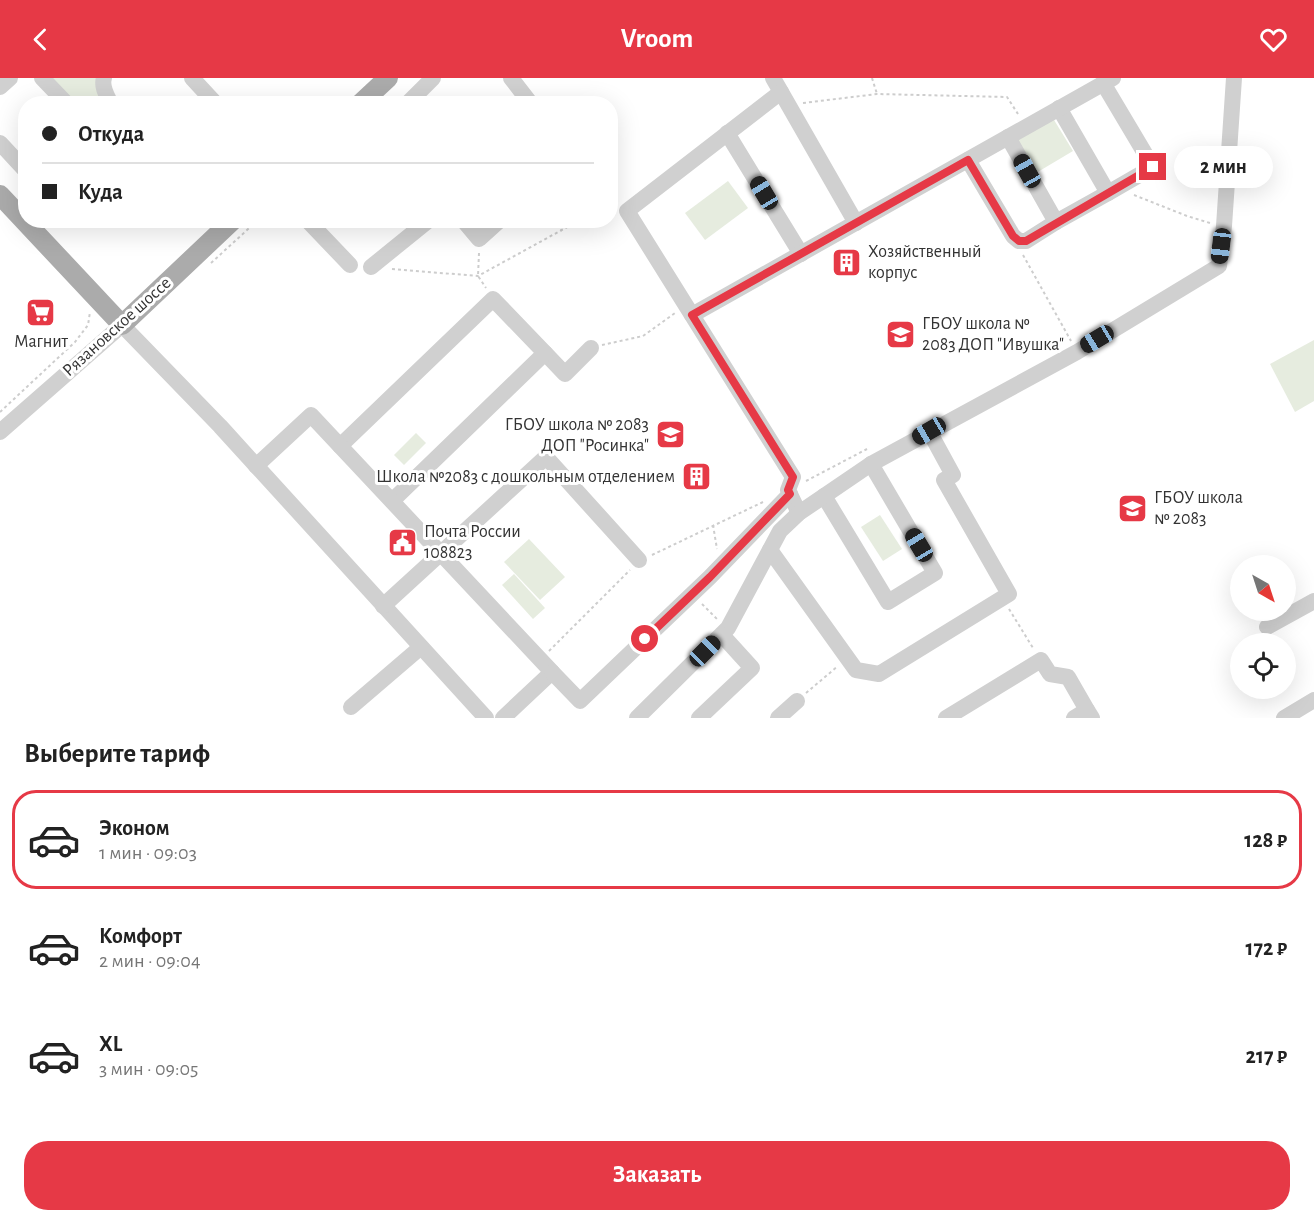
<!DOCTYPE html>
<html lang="ru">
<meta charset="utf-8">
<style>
body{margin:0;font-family:"Alegreya Sans",sans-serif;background:#f2f2f2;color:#222;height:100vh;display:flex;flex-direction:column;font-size:22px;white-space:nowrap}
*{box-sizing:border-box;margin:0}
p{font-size:20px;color:#767676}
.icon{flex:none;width:33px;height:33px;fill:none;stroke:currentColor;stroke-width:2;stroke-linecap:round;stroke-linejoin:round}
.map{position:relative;height:640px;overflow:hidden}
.side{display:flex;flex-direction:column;background:#fff;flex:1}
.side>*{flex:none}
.hud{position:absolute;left:18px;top:18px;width:600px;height:132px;border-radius:24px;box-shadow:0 6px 24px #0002;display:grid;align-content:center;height:132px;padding:0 24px;background:#fff}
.needle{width:39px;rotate:141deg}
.controls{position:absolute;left:1230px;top:477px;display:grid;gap:12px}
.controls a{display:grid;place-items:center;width:66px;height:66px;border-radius:50%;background:#fff;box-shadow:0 6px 24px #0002;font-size:30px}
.end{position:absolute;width:27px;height:27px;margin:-14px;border:8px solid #e63946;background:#fff;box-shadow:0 0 0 3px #fff}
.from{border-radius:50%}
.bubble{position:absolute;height:42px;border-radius:21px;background:#fff;box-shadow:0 6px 24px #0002;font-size:20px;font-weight:600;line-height:42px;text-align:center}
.car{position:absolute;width:18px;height:36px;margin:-18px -9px;border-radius:8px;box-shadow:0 0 4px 2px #0007;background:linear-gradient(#222 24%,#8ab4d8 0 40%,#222 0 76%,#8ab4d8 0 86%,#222 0)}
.hud b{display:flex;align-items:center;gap:21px;height:57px;font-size:22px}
.hud b+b{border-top:2px solid #e0e0e0}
.hud i{width:15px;height:15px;background:#222}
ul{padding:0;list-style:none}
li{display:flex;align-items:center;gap:18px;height:99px;margin:0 12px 9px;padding:0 12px;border:3px solid transparent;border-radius:24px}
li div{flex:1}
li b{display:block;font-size:22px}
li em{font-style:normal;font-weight:600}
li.on{border-color:#e63946}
li>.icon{width:54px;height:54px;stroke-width:1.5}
h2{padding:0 24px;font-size:27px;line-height:72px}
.cta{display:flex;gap:12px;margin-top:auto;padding:12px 24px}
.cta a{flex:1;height:69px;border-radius:24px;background:#e63946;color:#fff;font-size:24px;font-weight:600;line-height:69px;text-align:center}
header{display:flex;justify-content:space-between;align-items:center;height:78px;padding:0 24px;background:#e63946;color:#fff;font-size:27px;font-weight:600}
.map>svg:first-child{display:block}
.green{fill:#e6ecdf}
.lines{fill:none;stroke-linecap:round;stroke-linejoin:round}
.path{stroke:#cdcdcd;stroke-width:2;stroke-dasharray:3 3;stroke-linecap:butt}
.minor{stroke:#d0d0d0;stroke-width:16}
.major{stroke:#ababab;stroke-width:20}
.route{stroke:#e63946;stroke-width:8}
.labels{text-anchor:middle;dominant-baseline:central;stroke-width:6;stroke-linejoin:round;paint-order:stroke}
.poi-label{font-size:18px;fill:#333;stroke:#fff;text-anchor:start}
.street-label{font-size:18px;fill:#333;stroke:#fff}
</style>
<header><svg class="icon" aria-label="back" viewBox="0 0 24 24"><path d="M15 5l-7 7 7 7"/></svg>Vroom<svg class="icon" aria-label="heart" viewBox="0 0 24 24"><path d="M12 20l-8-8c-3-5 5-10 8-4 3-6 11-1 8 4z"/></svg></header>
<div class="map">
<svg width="1314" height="640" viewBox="0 0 1314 640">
<rect width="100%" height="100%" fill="#fff"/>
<g class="green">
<path d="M 48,0 L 100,0 L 107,25 L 71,25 Z"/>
<path d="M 1051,37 L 1073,73 L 1036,95 L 1015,60 Z"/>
<path d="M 728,103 L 748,130 L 705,162 L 685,135 Z"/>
<path d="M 1314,262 L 1314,323 L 1295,334 L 1270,286 Z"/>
<path d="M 416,355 L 426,365 L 404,387 L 394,377 Z"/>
<path d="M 880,437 L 902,471 L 883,483 L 861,449 Z"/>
<path d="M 529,461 L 565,499 L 540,522 L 504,484 Z"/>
<path d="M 514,496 L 545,530 L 533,541 L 502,507 Z"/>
</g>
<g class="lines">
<g class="path">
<path d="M 872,0 L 877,16"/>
<path d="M 803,25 L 877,16 L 1007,19 L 1018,36"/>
<path d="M 387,26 L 395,18"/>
<path d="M 1134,117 L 1187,138 L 1210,145"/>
<path d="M 553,142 L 562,153"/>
<path d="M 479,175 L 478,198 L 486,210"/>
<path d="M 1023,177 L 1071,263"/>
<path d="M 211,185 L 258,142"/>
<path d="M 392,191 L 478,198 L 580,142"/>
<path d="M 602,267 L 643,258 L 675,235"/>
<path d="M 0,334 L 75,264 L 88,247 L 90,234"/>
<path d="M 806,403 L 867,371"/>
<path d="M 713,447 L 717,471"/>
<path d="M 652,477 L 763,424"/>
<path d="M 702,526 L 717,541"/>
<path d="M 1009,531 L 1033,570"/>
<path d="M 549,573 L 630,492"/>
<path d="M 806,615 L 838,588"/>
</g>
<g class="minor">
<path d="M 42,0 L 67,26"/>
<path d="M 104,0 C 101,9 107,18 111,26"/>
<path d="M 192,0 L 216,26"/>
<path d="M 511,0 L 531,26"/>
<path d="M 773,0 L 781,14 L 627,133 L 793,399 L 788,412 L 799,435"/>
<path d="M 0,9 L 10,0"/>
<path d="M 781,14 L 856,145"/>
<path d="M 407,26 L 433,0"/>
<path d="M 1059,30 L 1108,115 L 1153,89 L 1103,5"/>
<path d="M 727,55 L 801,176"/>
<path d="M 0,65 L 26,93"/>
<path d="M 968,82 L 1013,158 L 1019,163 L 1026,163 L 1056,144 L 1008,59"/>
<path d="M 307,142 L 350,187"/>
<path d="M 463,142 L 479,161 L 500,142"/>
<path d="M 1056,144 L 1108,115"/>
<path d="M 371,189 L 429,142"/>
<path d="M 692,237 L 1113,0"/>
<path d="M 545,275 L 565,296 L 591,270"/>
<path d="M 0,354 L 122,247 L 220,348 L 486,640"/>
<path d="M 340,368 L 493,221 L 545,275 L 392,423"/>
<path d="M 256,388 L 311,337 L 552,594 L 503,640"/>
<path d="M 824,418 L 888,524 L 935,495 L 871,386"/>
<path d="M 770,472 L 856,592 L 879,596 L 1009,516 L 944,402 L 953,397 L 929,353"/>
<path d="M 383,528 L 546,379 L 639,482"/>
<path d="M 1267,549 L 1314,523"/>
<path d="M 552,594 L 580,623 L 710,499 L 790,416"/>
<path d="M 351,629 L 421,569"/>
<path d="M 637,640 L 728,550 L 780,453 L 799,435 L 871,386 L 1077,274 L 1219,188 L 1224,148 L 1234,0"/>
<path d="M 699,640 L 752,590 L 722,557"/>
<path d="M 778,640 L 797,623"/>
<path d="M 946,640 L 1041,582 L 1050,596 L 1068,599 L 1087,632"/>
<path d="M 1074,640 L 1087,632 L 1092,640"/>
<path d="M 1284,640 L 1314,622"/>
</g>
<g class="major">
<path d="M 360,26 L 388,0"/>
<path d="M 0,117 L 122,247 L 233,142"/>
</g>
</g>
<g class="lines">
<path class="route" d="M 645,561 L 710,499 L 790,416 L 788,412 L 793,399 L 692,237 L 968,82 L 1013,158 L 1019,163 L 1026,163 L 1153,89"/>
</g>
<defs>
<symbol id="building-square" viewBox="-11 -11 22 22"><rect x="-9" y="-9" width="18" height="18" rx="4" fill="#e63946" stroke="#fff"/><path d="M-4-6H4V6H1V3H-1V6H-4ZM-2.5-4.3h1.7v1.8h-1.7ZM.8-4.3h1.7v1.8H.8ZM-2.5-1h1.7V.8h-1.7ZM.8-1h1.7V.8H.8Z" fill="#fff"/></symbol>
<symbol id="supermarket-square" viewBox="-11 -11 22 22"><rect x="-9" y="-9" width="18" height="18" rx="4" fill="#e63946" stroke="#fff"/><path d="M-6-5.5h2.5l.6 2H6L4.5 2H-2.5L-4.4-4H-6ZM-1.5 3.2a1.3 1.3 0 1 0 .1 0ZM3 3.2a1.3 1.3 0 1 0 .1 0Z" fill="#fff"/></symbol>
<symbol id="school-square" viewBox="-11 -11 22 22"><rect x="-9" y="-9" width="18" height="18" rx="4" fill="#e63946" stroke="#fff"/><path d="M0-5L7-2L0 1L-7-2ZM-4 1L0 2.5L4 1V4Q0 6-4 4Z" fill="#fff"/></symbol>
<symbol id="civic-square" viewBox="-11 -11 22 22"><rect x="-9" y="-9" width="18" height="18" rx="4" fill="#e63946" stroke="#fff"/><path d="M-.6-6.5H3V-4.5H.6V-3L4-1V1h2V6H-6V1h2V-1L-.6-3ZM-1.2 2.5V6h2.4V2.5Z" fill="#fff"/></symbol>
</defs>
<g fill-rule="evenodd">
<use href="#building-square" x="830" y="168" width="33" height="33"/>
<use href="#supermarket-square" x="24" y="218" width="33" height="33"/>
<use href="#school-square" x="884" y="240" width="33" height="33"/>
<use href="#school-square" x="654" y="340" width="33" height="33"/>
<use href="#building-square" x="680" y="382" width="33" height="33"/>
<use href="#school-square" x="1116" y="414" width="33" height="33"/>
<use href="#civic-square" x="386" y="448" width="33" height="33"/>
</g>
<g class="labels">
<g class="poi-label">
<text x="868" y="174">Хозяйственный<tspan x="868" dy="21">корпус</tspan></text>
<text x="922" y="246">ГБОУ школа №<tspan x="922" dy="21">2083 ДОП "Ивушка"</tspan></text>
<text x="41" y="264" text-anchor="middle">Магнит</text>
<text x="649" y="347" text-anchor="end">ГБОУ школа № 2083<tspan x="649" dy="21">ДОП "Росинка"</tspan></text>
<text x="675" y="399" text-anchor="end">Школа №2083 с дошкольным отделением</text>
<text x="1154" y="420">ГБОУ школа<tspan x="1154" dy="21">№ 2083</tspan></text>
<text x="424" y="454">Почта России<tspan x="424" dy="21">108823</tspan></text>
</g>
<g class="street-label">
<text transform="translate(117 249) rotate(-42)">Рязановское шоссе</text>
</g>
</g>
</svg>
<div class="controls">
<a><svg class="needle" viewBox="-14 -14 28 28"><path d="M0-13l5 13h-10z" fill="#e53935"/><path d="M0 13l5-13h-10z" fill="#767676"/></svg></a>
<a><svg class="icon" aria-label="locate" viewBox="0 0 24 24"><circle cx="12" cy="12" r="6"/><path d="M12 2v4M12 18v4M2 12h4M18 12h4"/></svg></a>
</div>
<i class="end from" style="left:645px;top:561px"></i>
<i class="end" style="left:1153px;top:89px"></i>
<div class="bubble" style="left:1174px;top:68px;width:99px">2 мин</div>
<i class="car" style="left:1027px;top:93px;rotate:331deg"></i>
<i class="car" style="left:764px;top:115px;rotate:329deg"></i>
<i class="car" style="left:1221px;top:168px;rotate:187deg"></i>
<i class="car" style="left:1097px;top:261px;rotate:239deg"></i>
<i class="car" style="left:929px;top:353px;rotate:240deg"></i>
<i class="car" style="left:919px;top:467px;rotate:329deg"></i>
<i class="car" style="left:705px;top:573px;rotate:45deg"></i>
<div class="hud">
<b><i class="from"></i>Откуда</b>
<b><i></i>Куда</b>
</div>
</div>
<section class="side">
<h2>Выберите тариф</h2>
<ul>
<li class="on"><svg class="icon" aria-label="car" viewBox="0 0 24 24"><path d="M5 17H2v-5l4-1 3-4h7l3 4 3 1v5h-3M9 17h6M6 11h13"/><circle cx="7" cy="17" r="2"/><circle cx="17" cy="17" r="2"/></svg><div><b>Эконом</b><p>1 мин · 09:03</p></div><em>128 ₽</em></li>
<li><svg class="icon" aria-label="car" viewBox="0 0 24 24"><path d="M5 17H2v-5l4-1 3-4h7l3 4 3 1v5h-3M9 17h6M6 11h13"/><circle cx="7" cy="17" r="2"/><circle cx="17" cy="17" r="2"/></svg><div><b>Комфорт</b><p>2 мин · 09:04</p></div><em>172 ₽</em></li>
<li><svg class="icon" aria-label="car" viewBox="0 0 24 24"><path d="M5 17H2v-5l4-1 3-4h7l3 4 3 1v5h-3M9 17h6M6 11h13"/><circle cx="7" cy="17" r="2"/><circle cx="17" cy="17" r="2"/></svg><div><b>XL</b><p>3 мин · 09:05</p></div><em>217 ₽</em></li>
</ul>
<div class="cta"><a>Заказать</a></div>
</section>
